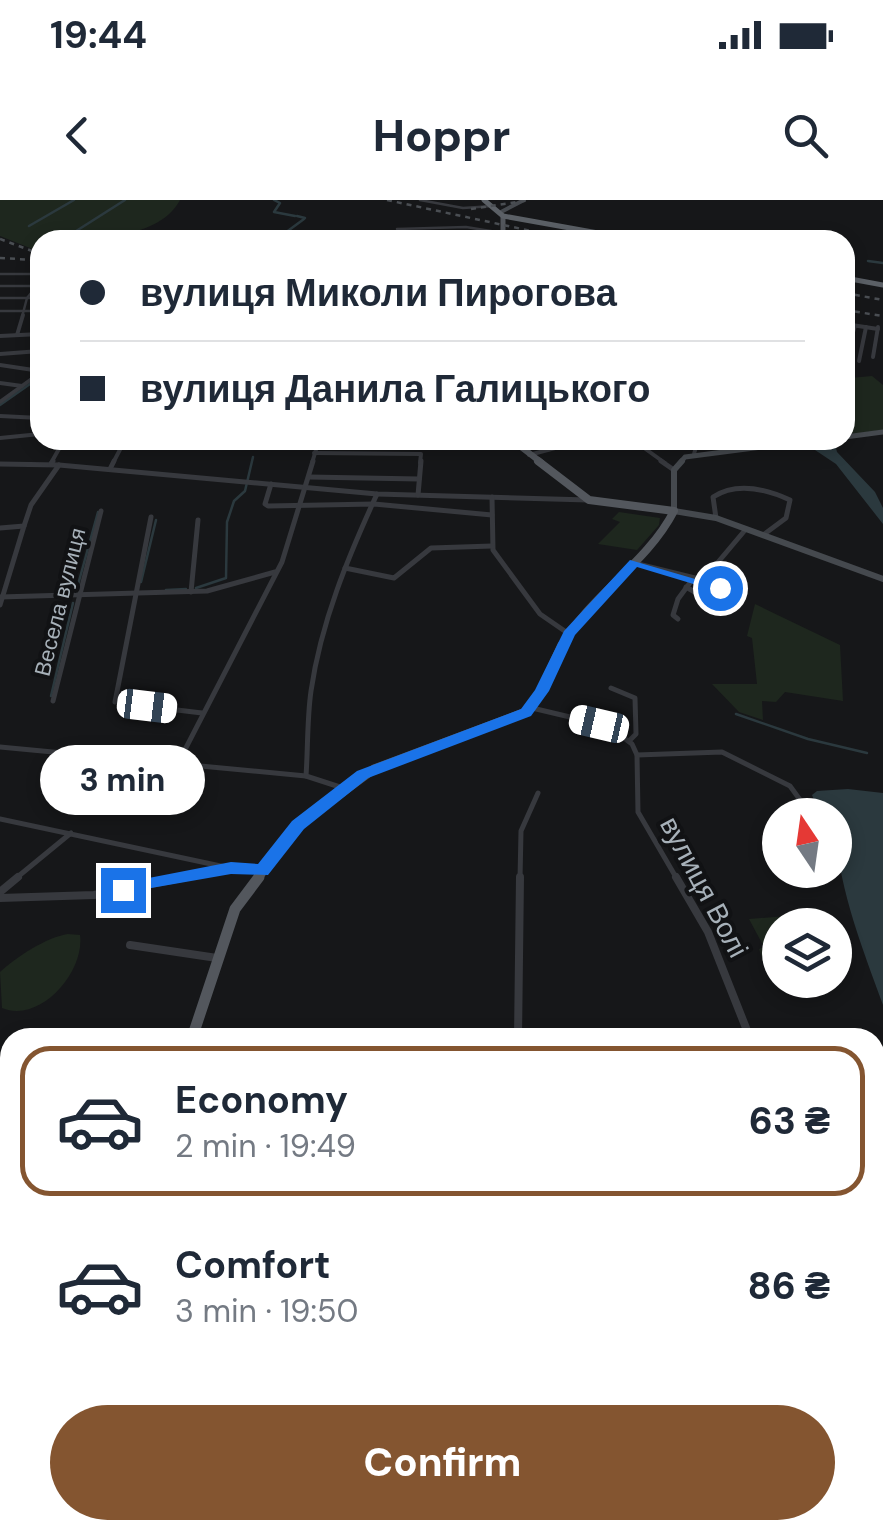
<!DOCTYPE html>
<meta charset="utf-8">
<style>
body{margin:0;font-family:"DM Sans",sans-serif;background:#f2f2f3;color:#1f2937;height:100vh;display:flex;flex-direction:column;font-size:38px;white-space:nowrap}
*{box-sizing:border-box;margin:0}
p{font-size:32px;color:#747a83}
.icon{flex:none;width:55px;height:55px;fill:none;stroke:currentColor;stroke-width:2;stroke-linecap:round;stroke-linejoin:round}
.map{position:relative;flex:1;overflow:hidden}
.sheet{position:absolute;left:0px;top:828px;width:885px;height:512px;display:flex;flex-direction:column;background:#fff;border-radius:30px 30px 0 0;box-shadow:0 5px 15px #0003}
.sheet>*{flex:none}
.banner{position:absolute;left:30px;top:30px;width:825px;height:220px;border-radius:30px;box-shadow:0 5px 15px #0003;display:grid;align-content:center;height:220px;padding:0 50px;background:#fff}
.needle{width:65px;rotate:347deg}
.tools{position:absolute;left:762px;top:598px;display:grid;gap:20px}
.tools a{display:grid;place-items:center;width:90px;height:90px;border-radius:50%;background:#fff;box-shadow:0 5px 15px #0003;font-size:50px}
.end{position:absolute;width:45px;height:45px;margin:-22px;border:12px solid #1a73e8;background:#fff;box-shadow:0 0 0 5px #fff}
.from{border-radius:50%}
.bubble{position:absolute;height:70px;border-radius:35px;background:#fff;box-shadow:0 5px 15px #0003;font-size:32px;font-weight:800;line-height:70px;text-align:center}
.car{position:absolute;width:30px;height:60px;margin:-30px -15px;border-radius:12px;box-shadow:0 0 8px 2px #0007;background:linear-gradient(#fff 24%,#345 0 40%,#fff 0 76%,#345 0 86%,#fff 0)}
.banner b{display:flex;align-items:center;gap:35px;height:95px;font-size:38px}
.banner b+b{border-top:2px solid #e0e1e3}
.banner i{width:25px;height:25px;background:#1f2937}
ul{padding:18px 0 0;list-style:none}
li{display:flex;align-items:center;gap:30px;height:150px;margin:0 20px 15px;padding:0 30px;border:5px solid transparent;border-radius:30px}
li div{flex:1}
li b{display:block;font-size:38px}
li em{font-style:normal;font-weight:800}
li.current{border-color:#845530}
li>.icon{width:90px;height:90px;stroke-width:1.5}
.button{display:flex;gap:20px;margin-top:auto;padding:20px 50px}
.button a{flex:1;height:115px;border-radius:60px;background:#845530;color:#fff;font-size:40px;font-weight:800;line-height:115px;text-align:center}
.status{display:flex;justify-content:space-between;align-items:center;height:70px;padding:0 50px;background:#fff;direction:ltr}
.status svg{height:28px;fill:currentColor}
header{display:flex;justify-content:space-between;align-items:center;height:130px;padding:0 50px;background:#fff;font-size:45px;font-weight:800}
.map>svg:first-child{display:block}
.green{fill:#1e271e}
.water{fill:#2b393e}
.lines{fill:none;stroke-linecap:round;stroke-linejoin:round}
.stream{stroke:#2b393e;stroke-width:2.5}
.minor-far4{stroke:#37393e;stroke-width:2.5}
.minor-far3{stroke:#37393e;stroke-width:4}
.minor-far2{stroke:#37393e;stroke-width:5}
.minor-far1{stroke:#37393e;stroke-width:8}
.minor{stroke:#37393e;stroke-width:9}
.tertiary{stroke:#37393e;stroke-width:5}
.secondary-far2{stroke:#45494e;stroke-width:4}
.secondary-far1{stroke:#45494e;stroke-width:5}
.secondary{stroke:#45494e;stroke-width:6}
.primary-far5{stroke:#53575d;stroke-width:5}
.primary-far4{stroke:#53575d;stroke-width:6}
.primary-far3{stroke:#53575d;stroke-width:8}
.primary-far2{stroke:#53575d;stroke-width:9}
.primary-far1{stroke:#53575d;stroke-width:11}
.primary{stroke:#53575d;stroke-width:14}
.trunk{stroke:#5b6066;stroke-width:5}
.rail{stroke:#4a4e53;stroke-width:2.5;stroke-dasharray:5 5;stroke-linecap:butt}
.route{fill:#1a73e8}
.labels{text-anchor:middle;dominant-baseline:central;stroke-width:8;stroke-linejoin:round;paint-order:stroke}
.far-street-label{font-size:22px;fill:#a7b1b9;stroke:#111214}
.street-label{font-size:28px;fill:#a7b1b9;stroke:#111214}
</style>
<div class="status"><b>19:44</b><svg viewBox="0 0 49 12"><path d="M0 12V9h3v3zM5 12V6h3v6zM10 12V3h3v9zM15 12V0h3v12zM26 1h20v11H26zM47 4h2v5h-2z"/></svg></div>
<header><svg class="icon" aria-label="back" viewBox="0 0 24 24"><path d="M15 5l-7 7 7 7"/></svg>Hoppr<svg class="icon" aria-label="search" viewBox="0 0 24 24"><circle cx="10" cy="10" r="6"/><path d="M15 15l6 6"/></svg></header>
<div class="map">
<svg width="883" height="1339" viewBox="0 0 883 1339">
<rect width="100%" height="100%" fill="#161719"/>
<g class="green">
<path d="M 0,0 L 180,0 C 158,42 80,40 40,40 L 40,52 L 0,36 Z"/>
<path d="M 845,174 L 850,178 L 872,176 L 883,185 L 883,230 L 851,234 L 845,229 Z"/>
<path d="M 619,312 L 660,318 L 659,325 L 637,350 L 598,344 L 620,322 L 612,319 Z"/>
<path d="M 755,404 L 840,445 L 843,501 L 785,492 L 776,502 L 762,501 L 763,520 L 739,512 L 712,484 L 757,484 L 752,438 L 747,436 Z"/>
<path d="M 788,716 L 792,725 L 780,725 L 780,762 L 764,764 L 759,749 L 764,747 L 749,719 Z"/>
<path d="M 68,734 L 80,735 C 85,772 40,824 2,808 L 0,772 C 16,757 47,737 68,734 Z"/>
</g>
<g class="water">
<path d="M 800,240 L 825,240 L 835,244 L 837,252 L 875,292 L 883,308 L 883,324 L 836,264 Z"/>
<path d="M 848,589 L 883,593 L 883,805 C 861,744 835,680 835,615 L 820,615 L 812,595 L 817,591 Z"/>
</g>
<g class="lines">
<g class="stream">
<path d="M 274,0 L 280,3 L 274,12 L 295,16"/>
<path d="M 297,16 L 305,18"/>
<path d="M 29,26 L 74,0"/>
<path d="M 541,39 L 547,40"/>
<path d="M 62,40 L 125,0"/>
<path d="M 264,40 L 285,33 L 304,19"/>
<path d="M 868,61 L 883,63"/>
<path d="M 845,176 L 850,176"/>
<path d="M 0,205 L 40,177"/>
<path d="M 141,382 L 156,320"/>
<path d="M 196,388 L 226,378 L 227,322 L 234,301 L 245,291 L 253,257"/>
<path d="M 166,390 L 186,389"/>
<path d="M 76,392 L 98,312"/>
<path d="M 51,496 L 73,403"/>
<path d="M 736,514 L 808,539 L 867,553"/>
</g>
<g class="minor-far4">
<path d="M 420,0 L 463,8 L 493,6"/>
<path d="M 397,29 L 466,27 L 503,33"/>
<path d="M 0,74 L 40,74"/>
<path d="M 0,86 L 39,86"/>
<path d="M 0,98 L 40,98"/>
<path d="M 0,111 L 40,111"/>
<path d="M 22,117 L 27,98 L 40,82"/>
</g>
<g class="minor-far3">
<path d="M 845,124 L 878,129"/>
<path d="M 17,135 L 23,115"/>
<path d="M 0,136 L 40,134"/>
<path d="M 0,154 L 40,151"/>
<path d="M 845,157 L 855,126"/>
<path d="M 873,157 L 878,127"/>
<path d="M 859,161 L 866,127"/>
<path d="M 0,165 L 40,171"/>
<path d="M 0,183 L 22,186"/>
<path d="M 0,202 L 40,173"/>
<path d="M 0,216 L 40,218"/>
<path d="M 0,238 L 40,234"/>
<path d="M 268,240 L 318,244"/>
<path d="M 633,240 L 665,263"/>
<path d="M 314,253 L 421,254 L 420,263"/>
<path d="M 694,254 L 698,240"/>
<path d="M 529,255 L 585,240"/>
<path d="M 51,263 L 64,240"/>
<path d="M 113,263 L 125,240"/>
<path d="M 312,263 L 319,240"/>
</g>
<g class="minor-far2">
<path d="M 661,261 L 674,270"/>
<path d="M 0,264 L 59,265 L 377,294 L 588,300"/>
<path d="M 51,264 L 53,261"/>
<path d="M 110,269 L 114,261"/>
<path d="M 309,277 L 419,279"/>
<path d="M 271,284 L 265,304 L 268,306 L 374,304 L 492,315"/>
<path d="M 418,295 L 421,261"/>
<path d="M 492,297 L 493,350 L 540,414 L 569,434"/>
<path d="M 716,318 L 713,297 C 736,282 766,289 790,300 L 786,318 L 763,335"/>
<path d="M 634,363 L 703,380 L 746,329"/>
<path d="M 345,368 L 394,378 L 431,348 L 492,346"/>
<path d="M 698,382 L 721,389"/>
<path d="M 686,387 L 714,403"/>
<path d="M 721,389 L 736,394 L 726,408 L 714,403 Z"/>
<path d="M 191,392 L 198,320"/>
<path d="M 0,397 L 207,391 L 275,372"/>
<path d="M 0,405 L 24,326"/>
<path d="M 678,419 L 673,415 L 678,399 L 692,380"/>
<path d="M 611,488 L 635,498 L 636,534 L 629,541"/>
<path d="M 53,501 L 101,311"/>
<path d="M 115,502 L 151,317"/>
<path d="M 119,503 L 202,513"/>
<path d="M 532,508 L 608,526 L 632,544 L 637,555 L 638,612 L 677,679"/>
<path d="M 0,547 L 306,576 L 343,588"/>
<path d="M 637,555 L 722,552 L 790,586 L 811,615"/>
<path d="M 176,567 L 282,362 L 313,261"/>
<path d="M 306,576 C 308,548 307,519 311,491 C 321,422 348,357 377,294"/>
<path d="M 154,598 L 171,566"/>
<path d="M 0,619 L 230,668"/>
<path d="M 15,679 L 71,633"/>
<path d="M 174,679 L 231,668 L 262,671"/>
<path d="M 520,679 L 521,631 L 538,593"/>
</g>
<g class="minor-far1">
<path d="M 676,677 L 708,732 L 750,838"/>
<path d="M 0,692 L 18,677"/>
<path d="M 0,698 L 94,695 L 187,677"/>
<path d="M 130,745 L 217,758"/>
<path d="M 518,838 L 520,677"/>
<path d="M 0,886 L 10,887"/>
</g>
<g class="minor">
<path d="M 518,1330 L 519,1339"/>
<path d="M 790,1330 L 791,1339"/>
<path d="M 325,1339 L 326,1330"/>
</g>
<path class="tertiary" d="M 0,328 L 24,326 L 31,305 L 59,265"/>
<path class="secondary-far2" d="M 501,12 L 524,0"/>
<g class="secondary-far1">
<path d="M 845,237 L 883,232"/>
<path d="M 680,263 L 685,257 L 817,240"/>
</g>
<path class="secondary" d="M 682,261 L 674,270 L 674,311 L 716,318 L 883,379"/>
<path class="primary-far5" d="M 503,16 L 503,40"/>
<path class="primary-far4" d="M 512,240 L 542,263"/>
<path class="primary-far3" d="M 538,261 L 589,300 L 674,311 C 646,365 590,395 561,447"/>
<path class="primary-far2" d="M 257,679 L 298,625 L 374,569 L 526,512 L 539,495 L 562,445"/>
<path class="primary-far1" d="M 192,838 L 235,709 L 259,677"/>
<path class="primary" d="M 16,1339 L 19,1330"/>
<g class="trunk">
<path d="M 484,0 L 503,16 L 637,40"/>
<path d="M 845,78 L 883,85"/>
</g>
<g class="rail">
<path d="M 387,0 L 573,40"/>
<path d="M 471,9 L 530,0"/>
<path d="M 0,39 L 40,54"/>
<path d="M 0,58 L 35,60"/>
<path d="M 845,93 L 883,100"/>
<path d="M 845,110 L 883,116"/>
</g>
</g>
<path class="route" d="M 630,360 L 726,388 L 720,392 L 637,367 L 575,435 L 549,491 L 531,516 L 368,578 L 304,629 L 268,675 L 231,674 L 117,694 L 115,690 L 123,683 L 231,662 L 258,664 L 292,621 L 357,571 L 521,509 L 535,490 L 564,431 Z"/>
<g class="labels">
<g class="far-street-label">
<text transform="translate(60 402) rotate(-76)">Весела вулиця</text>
</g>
<g class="street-label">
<text transform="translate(704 687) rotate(62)">вулиця Волі</text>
</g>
</g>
</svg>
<div class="tools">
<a><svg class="needle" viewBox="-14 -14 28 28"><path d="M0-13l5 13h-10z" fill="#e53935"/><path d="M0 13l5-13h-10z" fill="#747a83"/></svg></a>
<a><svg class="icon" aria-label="layers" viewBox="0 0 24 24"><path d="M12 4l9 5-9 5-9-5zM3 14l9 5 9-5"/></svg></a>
</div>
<i class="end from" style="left:720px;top:388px"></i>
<i class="end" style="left:123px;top:690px"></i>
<div class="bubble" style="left:40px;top:545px;width:165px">3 min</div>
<i class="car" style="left:147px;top:506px;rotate:97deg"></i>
<i class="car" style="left:599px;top:524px;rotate:283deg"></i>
<div class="banner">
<b><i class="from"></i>вулиця Миколи Пирогова</b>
<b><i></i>вулиця Данила Галицького</b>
</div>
<section class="sheet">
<ul>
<li class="current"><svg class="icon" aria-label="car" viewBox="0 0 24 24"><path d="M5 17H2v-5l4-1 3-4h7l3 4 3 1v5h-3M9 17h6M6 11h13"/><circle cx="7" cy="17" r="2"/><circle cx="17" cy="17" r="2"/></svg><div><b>Economy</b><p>2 min · 19:49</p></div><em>63 ₴</em></li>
<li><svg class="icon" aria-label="car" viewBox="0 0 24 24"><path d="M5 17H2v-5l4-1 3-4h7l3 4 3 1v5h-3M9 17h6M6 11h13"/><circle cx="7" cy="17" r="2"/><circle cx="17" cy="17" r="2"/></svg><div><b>Comfort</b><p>3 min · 19:50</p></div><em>86 ₴</em></li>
</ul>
<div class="button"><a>Confirm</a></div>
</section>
</div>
